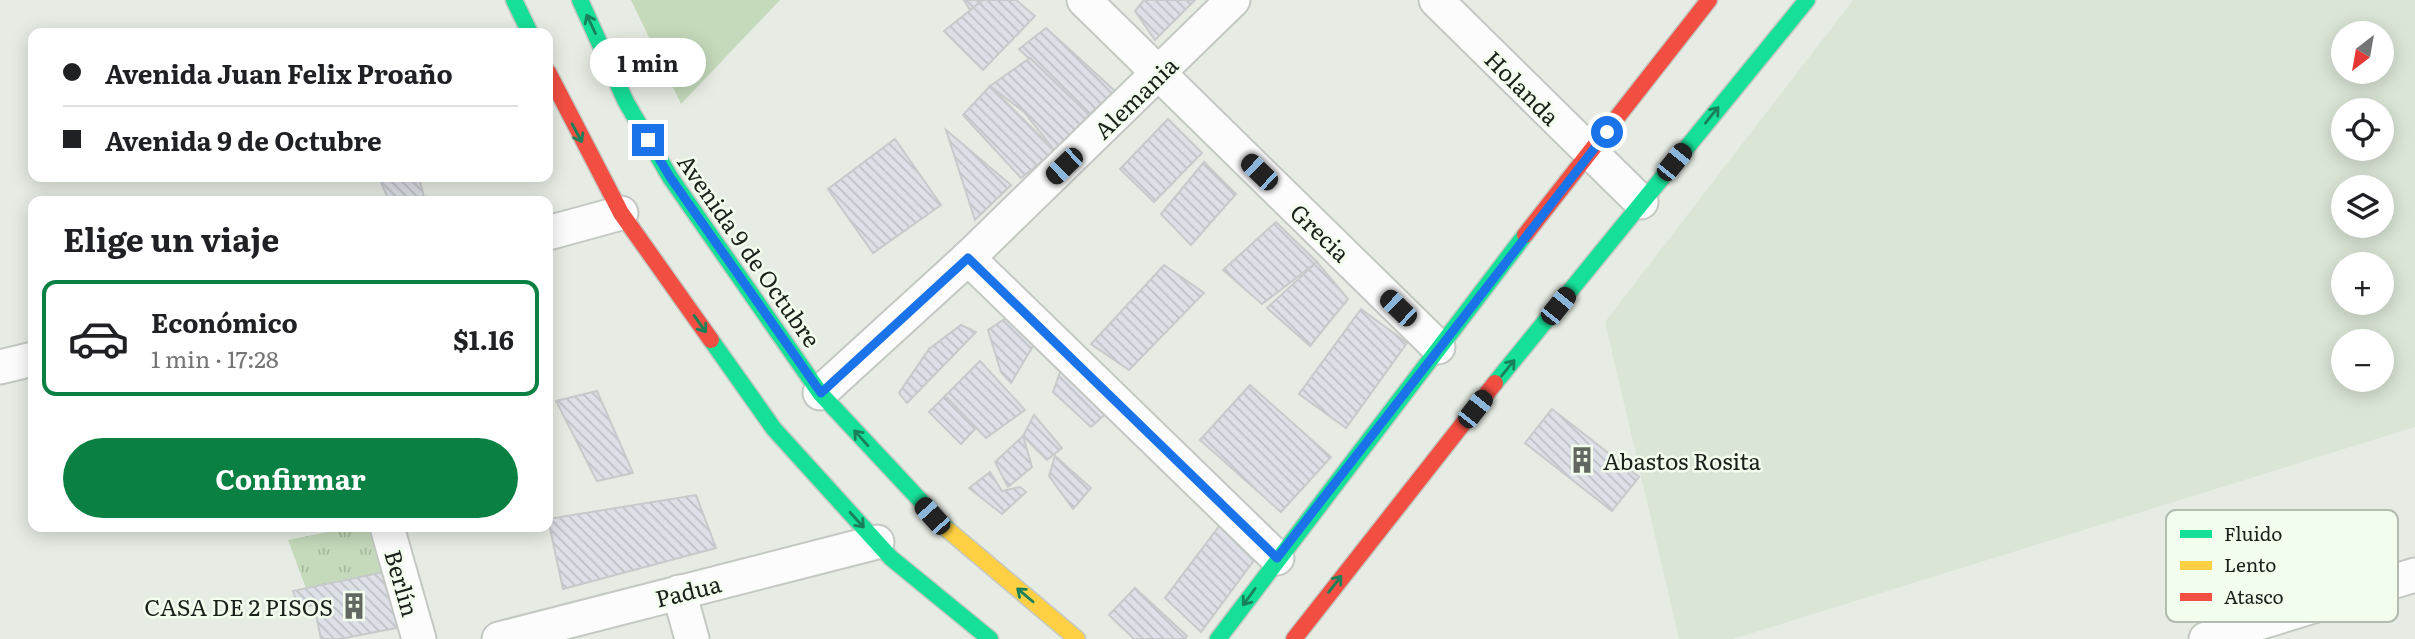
<!DOCTYPE html>
<html lang="es">
<meta charset="utf-8">
<style>
body{margin:0;font-family:Literata,serif;background:#f2f2f2;color:#202124;height:100vh;display:flex;flex-direction:column;font-size:26px;white-space:nowrap}
*{box-sizing:border-box;margin:0}
p{font-size:23px;color:#757577}
.icon{flex:none;width:38px;height:38px;fill:none;stroke:currentColor;stroke-width:2;stroke-linecap:round;stroke-linejoin:round}
.map{position:relative;flex:1;overflow:hidden}
.sheet{position:absolute;left:28px;top:196px;width:525px;height:336px;display:flex;flex-direction:column;background:#fff;border-radius:14px;box-shadow:0 4px 18px #0003}
.sheet>*{flex:none}
.top-card{position:absolute;left:28px;top:28px;width:525px;height:154px;border-radius:14px;box-shadow:0 4px 18px #0003;display:grid;align-content:center;height:154px;padding:0 35px;background:#fff}
.needle{width:46px;rotate:211deg}
.tools{position:absolute;left:2331px;top:21px;display:grid;gap:14px}
.tools a{display:grid;place-items:center;width:63px;height:63px;border-radius:50%;background:#fff;box-shadow:0 4px 18px #0003;font-size:35px}
.end{position:absolute;width:32px;height:32px;margin:-16px;border:9px solid #1a73e8;background:#fff;box-shadow:0 0 0 4px #fff}
.from{border-radius:50%}
.bubble{position:absolute;height:49px;border-radius:24px;background:#fff;box-shadow:0 4px 18px #0003;font-size:23px;font-weight:700;line-height:49px;text-align:center}
.car{position:absolute;width:21px;height:42px;margin:-21px -10px;border-radius:9px;box-shadow:0 0 5px 2px #0007;background:linear-gradient(#222 24%,#8ab4d8 0 40%,#222 0 76%,#8ab4d8 0 86%,#222 0)}
.top-card b{display:flex;align-items:center;gap:24px;height:66px;font-size:26px}
.top-card b+b{border-top:2px solid #e0e0e0}
.top-card i{width:18px;height:18px;background:#202124}
ul{padding:0;list-style:none}
li{display:flex;align-items:center;gap:21px;height:116px;margin:0 14px 10px;padding:0 21px;border:4px solid transparent;border-radius:14px}
li div{flex:1}
li b{display:block;font-size:26px}
li em{font-style:normal;font-weight:700}
li.current{border-color:#0b8043}
li>.icon{width:63px;height:63px;stroke-width:1.5}
h2{padding:0 35px;font-size:32px;line-height:84px}
.cta{display:flex;gap:14px;margin-top:auto;padding:14px 35px}
.cta a{flex:1;height:80px;border-radius:42px;background:#0b8043;color:#fff;font-size:28px;font-weight:700;line-height:80px;text-align:center}
.map>svg:first-child{display:block}
.built{fill:#dae5d6;fill-rule:evenodd}
.grass{fill:url(#grass-tufts)}
.pitch{fill:#c4daba}
.building{fill:url(#building-back-hatch);stroke:#c7caca;stroke-width:2}
.lines{fill:none;stroke-linecap:round;stroke-linejoin:round}
.street-casing{stroke:#c4c8c2;stroke-width:37}
.fast-casing{stroke:#c4c8c2;stroke-width:19}
.slow-casing{stroke:#c4c8c2;stroke-width:19}
.jam-casing{stroke:#c4c8c2;stroke-width:19}
.street{stroke:#fbfcfb;stroke-width:33}
.fast{stroke:#16e098;stroke-width:16}
.slow{stroke:#ffcf43;stroke-width:16}
.jam{stroke:#f24e42;stroke-width:16}
.oneway{stroke:#19805a}
.route{stroke:#1a73e8;stroke-width:9}
.labels{text-anchor:middle;dominant-baseline:central;stroke-width:5;stroke-linejoin:round;paint-order:stroke}
.street-label{font-size:23px;fill:#1c201b;stroke:#f3fdee}
.poi-label{font-size:23px;fill:#1c201b;stroke:#f3fdee;text-anchor:start}
.key{fill:#f3fdee;stroke:#b2bbaf;stroke-width:2}
.key-label{font-size:19px;fill:#1c201b}
</style>
<div class="map">
<svg width="2415" height="639" viewBox="0 0 2415 639">
<defs>
<pattern id="grass-tufts" width="24" height="20" patternUnits="userSpaceOnUse" patternTransform="scale(1.75)"><rect width="24" height="20" fill="#c4daba"/><path d="M3 7l-1-3M5 7V3M7 7l1-3M15 17l-1-3M17 17v-4M19 17l1-3" fill="none" stroke="#a8bb9f"/></pattern>
<pattern id="building-back-hatch" width="6" height="6" patternUnits="userSpaceOnUse" patternTransform="scale(1.75)"><rect width="6" height="6" fill="#dde0e6"/><path d="M-1 5l2 2M0 0l6 6M5-1l2 2" fill="none" stroke="#bdc0c5"/></pattern>
</defs>
<rect width="100%" height="100%" fill="#e6ece4"/>
<path class="built" d="M 1853,0 L 2415,0 L 2415,427 L 1733,639 L 1679,639 L 1605,322 ZM 2343,33 L 2382,33 L 2382,72 L 2343,72 ZM 2343,110 L 2382,110 L 2382,149 L 2343,149 ZM 2343,187 L 2382,187 L 2382,226 L 2343,226 ZM 2343,264 L 2382,264 L 2382,303 L 2343,303 ZM 2343,341 L 2382,341 L 2382,380 L 2343,380 Z"/>
<path class="grass" d="M 353,527 L 367,527 L 384,572 L 306,588 L 288,540 Z"/>
<path class="pitch" d="M 631,0 L 780,0 L 681,104 Z"/>
<g class="building">
<path d="M 964,0 L 983,0 L 970,10 Z"/>
<path d="M 983,0 L 1016,0 L 1035,16 L 983,70 L 944,31 Z"/>
<path d="M 1144,0 L 1195,0 L 1155,40 L 1135,11 Z"/>
<path d="M 1046,28 L 1115,91 L 1089,115 L 1019,49 Z"/>
<path d="M 1030,58 L 1089,115 L 1055,151 L 1024,112 L 990,86 Z"/>
<path d="M 990,86 L 1055,151 L 1021,178 L 963,115 Z"/>
<path d="M 1168,119 L 1202,153 L 1154,202 L 1120,169 Z"/>
<path d="M 946,130 L 1011,185 L 975,220 Z"/>
<path d="M 895,139 L 941,205 L 873,253 L 828,189 Z"/>
<path d="M 1204,162 L 1236,194 L 1191,245 L 1161,214 Z"/>
<path d="M 379,177 L 419,177 L 425,201 L 389,201 Z"/>
<path d="M 1276,222 L 1317,262 L 1262,304 L 1223,270 Z"/>
<path d="M 1317,262 L 1348,299 L 1310,346 L 1267,308 Z"/>
<path d="M 1164,265 L 1204,293 L 1129,370 L 1091,344 Z"/>
<path d="M 1361,309 L 1407,343 L 1346,428 L 1299,394 Z"/>
<path d="M 1012,314 L 1036,341 L 1011,383 L 1001,372 L 988,330 Z"/>
<path d="M 961,325 L 976,332 L 907,403 L 899,393 L 929,349 Z"/>
<path d="M 980,361 L 1025,410 L 986,438 L 945,396 Z"/>
<path d="M 1064,361 L 1109,411 L 1091,427 L 1053,392 Z"/>
<path d="M 1250,385 L 1331,457 L 1281,512 L 1200,440 Z"/>
<path d="M 597,391 L 633,473 L 597,481 L 556,401 Z"/>
<path d="M 945,396 L 976,428 L 961,444 L 929,412 Z"/>
<path d="M 1552,409 L 1639,477 L 1612,511 L 1525,443 Z"/>
<path d="M 1034,415 L 1062,448 L 1047,460 L 1023,436 Z"/>
<path d="M 1023,436 L 1032,467 L 1008,487 L 995,462 Z"/>
<path d="M 1055,456 L 1091,488 L 1073,509 L 1049,476 Z"/>
<path d="M 990,472 L 1002,491 L 1020,487 L 1026,492 L 1002,514 L 969,488 Z"/>
<path d="M 696,495 L 716,548 L 563,589 L 548,519 Z"/>
<path d="M 1226,517 L 1260,552 L 1201,632 L 1165,598 Z"/>
<path d="M 384,572 L 401,627 L 340,639 L 321,639 L 314,605 L 298,607 L 293,591 Z"/>
<path d="M 1135,588 L 1187,636 L 1185,639 L 1134,639 L 1109,615 Z"/>
</g>
<g class="lines">
<defs>
<g id="street">
<path d="M 1084,0 L 1438,347"/>
<path d="M 1436,0 L 1641,202"/>
<path d="M 548,233 L 621,213"/>
<path d="M 968,258 L 1277,558"/>
<path d="M 0,367 L 33,359"/>
<path d="M 820,393 L 968,258 L 1233,0"/>
<path d="M 387,527 L 419,639"/>
<path d="M 679,592 L 692,639"/>
<path d="M 499,639 L 877,542"/>
<path d="M 2206,639 L 2415,575"/>
</g>
<g id="fast">
<path d="M 514,0 L 530,33"/>
<path d="M 580,0 L 626,102 L 670,177 L 820,393 L 948,530"/>
<path d="M 711,340 L 774,429 L 891,558 L 990,639"/>
<path d="M 1495,383 L 1807,0"/>
<path d="M 1218,639 L 1525,235"/>
</g>
<path id="slow" d="M 948,530 L 1077,639"/>
<g id="jam">
<path d="M 548,72 L 621,213 L 711,340"/>
<path d="M 1525,235 L 1709,0"/>
<path d="M 1294,639 L 1495,383"/>
</g>
</defs>
<use href="#street" class="street-casing"/>
<use href="#fast" class="fast-casing"/>
<use href="#slow" class="slow-casing"/>
<use href="#jam" class="jam-casing"/>
<use href="#street" class="street"/>
<use href="#fast" class="fast"/>
<use href="#slow" class="slow"/>
<use href="#jam" class="jam"/>
</g>
<defs><path id="oneway-shaft" d="M-6 0H5M1.5-3L5.5 0L1.5 3" fill="none" stroke-width="1.6" stroke-linecap="round" stroke-linejoin="round" transform="scale(1.75)"/></defs>
<g class="oneway">
<use href="#oneway-shaft" transform="translate(591 24) rotate(-115)"/>
<use href="#oneway-shaft" transform="translate(1712 115) rotate(-51)"/>
<use href="#oneway-shaft" transform="translate(577 133) rotate(62)"/>
<use href="#oneway-shaft" transform="translate(700 324) rotate(55)"/>
<use href="#oneway-shaft" transform="translate(1508 368) rotate(-51)"/>
<use href="#oneway-shaft" transform="translate(861 438) rotate(-132)"/>
<use href="#oneway-shaft" transform="translate(857 520) rotate(48)"/>
<use href="#oneway-shaft" transform="translate(1335 584) rotate(-52)"/>
<use href="#oneway-shaft" transform="translate(1025 595) rotate(-140)"/>
<use href="#oneway-shaft" transform="translate(1249 597) rotate(126)"/>
</g>
<g class="lines">
<path class="route" d="M 648,140 L 670,177 L 821,393 L 968,258 L 1277,558 L 1607,132"/>
</g>
<defs>
<symbol id="building-bare" viewBox="-9 -9 18 18"><path d="M-4-6H4V6H1V3H-1V6H-4ZM-2.5-4.3h1.7v1.8h-1.7ZM.8-4.3h1.7v1.8H.8ZM-2.5-1h1.7V.8h-1.7ZM.8-1h1.7V.8H.8Z" fill="#636761" stroke="#f3fdee" stroke-width="2.5" paint-order="stroke"/></symbol>
</defs>
<g fill-rule="evenodd">
<use href="#building-bare" x="1563" y="441" width="38" height="38"/>
<use href="#building-bare" x="335" y="587" width="38" height="38"/>
</g>
<g class="labels">
<g class="street-label">
<text transform="translate(1523 87) rotate(45)">Holanda</text>
<text transform="translate(1135 97) rotate(-44)">Alemania</text>
<text transform="translate(1321 232) rotate(44)">Grecia</text>
<text transform="translate(750 250) rotate(55)">Avenida 9 de Octubre</text>
<text transform="translate(403 583) rotate(74)">Berlín</text>
<text transform="translate(688 590) rotate(-14)">Padua</text>
</g>
<g class="poi-label">
<text x="1603" y="460">Abastos Rosita</text>
<text x="333" y="606" text-anchor="end">CASA DE 2 PISOS</text>
</g>
</g>
<rect x="2166" y="510" width="232" height="112" rx="10" class="key"/>
<rect x="2180" y="530" width="32" height="8" fill="#16e098"/>
<rect x="2180" y="561" width="32" height="9" fill="#ffcf43"/>
<rect x="2180" y="593" width="32" height="8" fill="#f24e42"/>
<g class="key-label">
<text x="2224" y="541">Fluido</text>
<text x="2224" y="572">Lento</text>
<text x="2224" y="604">Atasco</text>
</g>
</svg>
<div class="tools">
<a><svg class="needle" viewBox="-14 -14 28 28"><path d="M0-13l5 13h-10z" fill="#e53935"/><path d="M0 13l5-13h-10z" fill="#757577"/></svg></a>
<a><svg class="icon" aria-label="locate" viewBox="0 0 24 24"><circle cx="12" cy="12" r="6"/><path d="M12 2v4M12 18v4M2 12h4M18 12h4"/></svg></a>
<a><svg class="icon" aria-label="layers" viewBox="0 0 24 24"><path d="M12 4l9 5-9 5-9-5zM3 14l9 5 9-5"/></svg></a>
<a>+</a>
<a>−</a>
</div>
<i class="end from" style="left:1607px;top:132px"></i>
<i class="end" style="left:648px;top:140px"></i>
<div class="bubble" style="left:590px;top:38px;width:116px">1 min</div>
<i class="car" style="left:1674px;top:162px;rotate:39deg"></i>
<i class="car" style="left:1064px;top:166px;rotate:226deg"></i>
<i class="car" style="left:1259px;top:172px;rotate:314deg"></i>
<i class="car" style="left:1558px;top:306px;rotate:39deg"></i>
<i class="car" style="left:1398px;top:308px;rotate:314deg"></i>
<i class="car" style="left:1475px;top:409px;rotate:38deg"></i>
<i class="car" style="left:932px;top:516px;rotate:318deg"></i>
<div class="top-card">
<b><i class="from"></i>Avenida Juan Felix Proaño</b>
<b><i></i>Avenida 9 de Octubre</b>
</div>
<section class="sheet">
<h2>Elige un viaje</h2>
<ul>
<li class="current"><svg class="icon" aria-label="car" viewBox="0 0 24 24"><path d="M5 17H2v-5l4-1 3-4h7l3 4 3 1v5h-3M9 17h6M6 11h13"/><circle cx="7" cy="17" r="2"/><circle cx="17" cy="17" r="2"/></svg><div><b>Económico</b><p>1 min · 17:28</p></div><em>$1.16</em></li>
</ul>
<div class="cta"><a>Confirmar</a></div>
</section>
</div>
